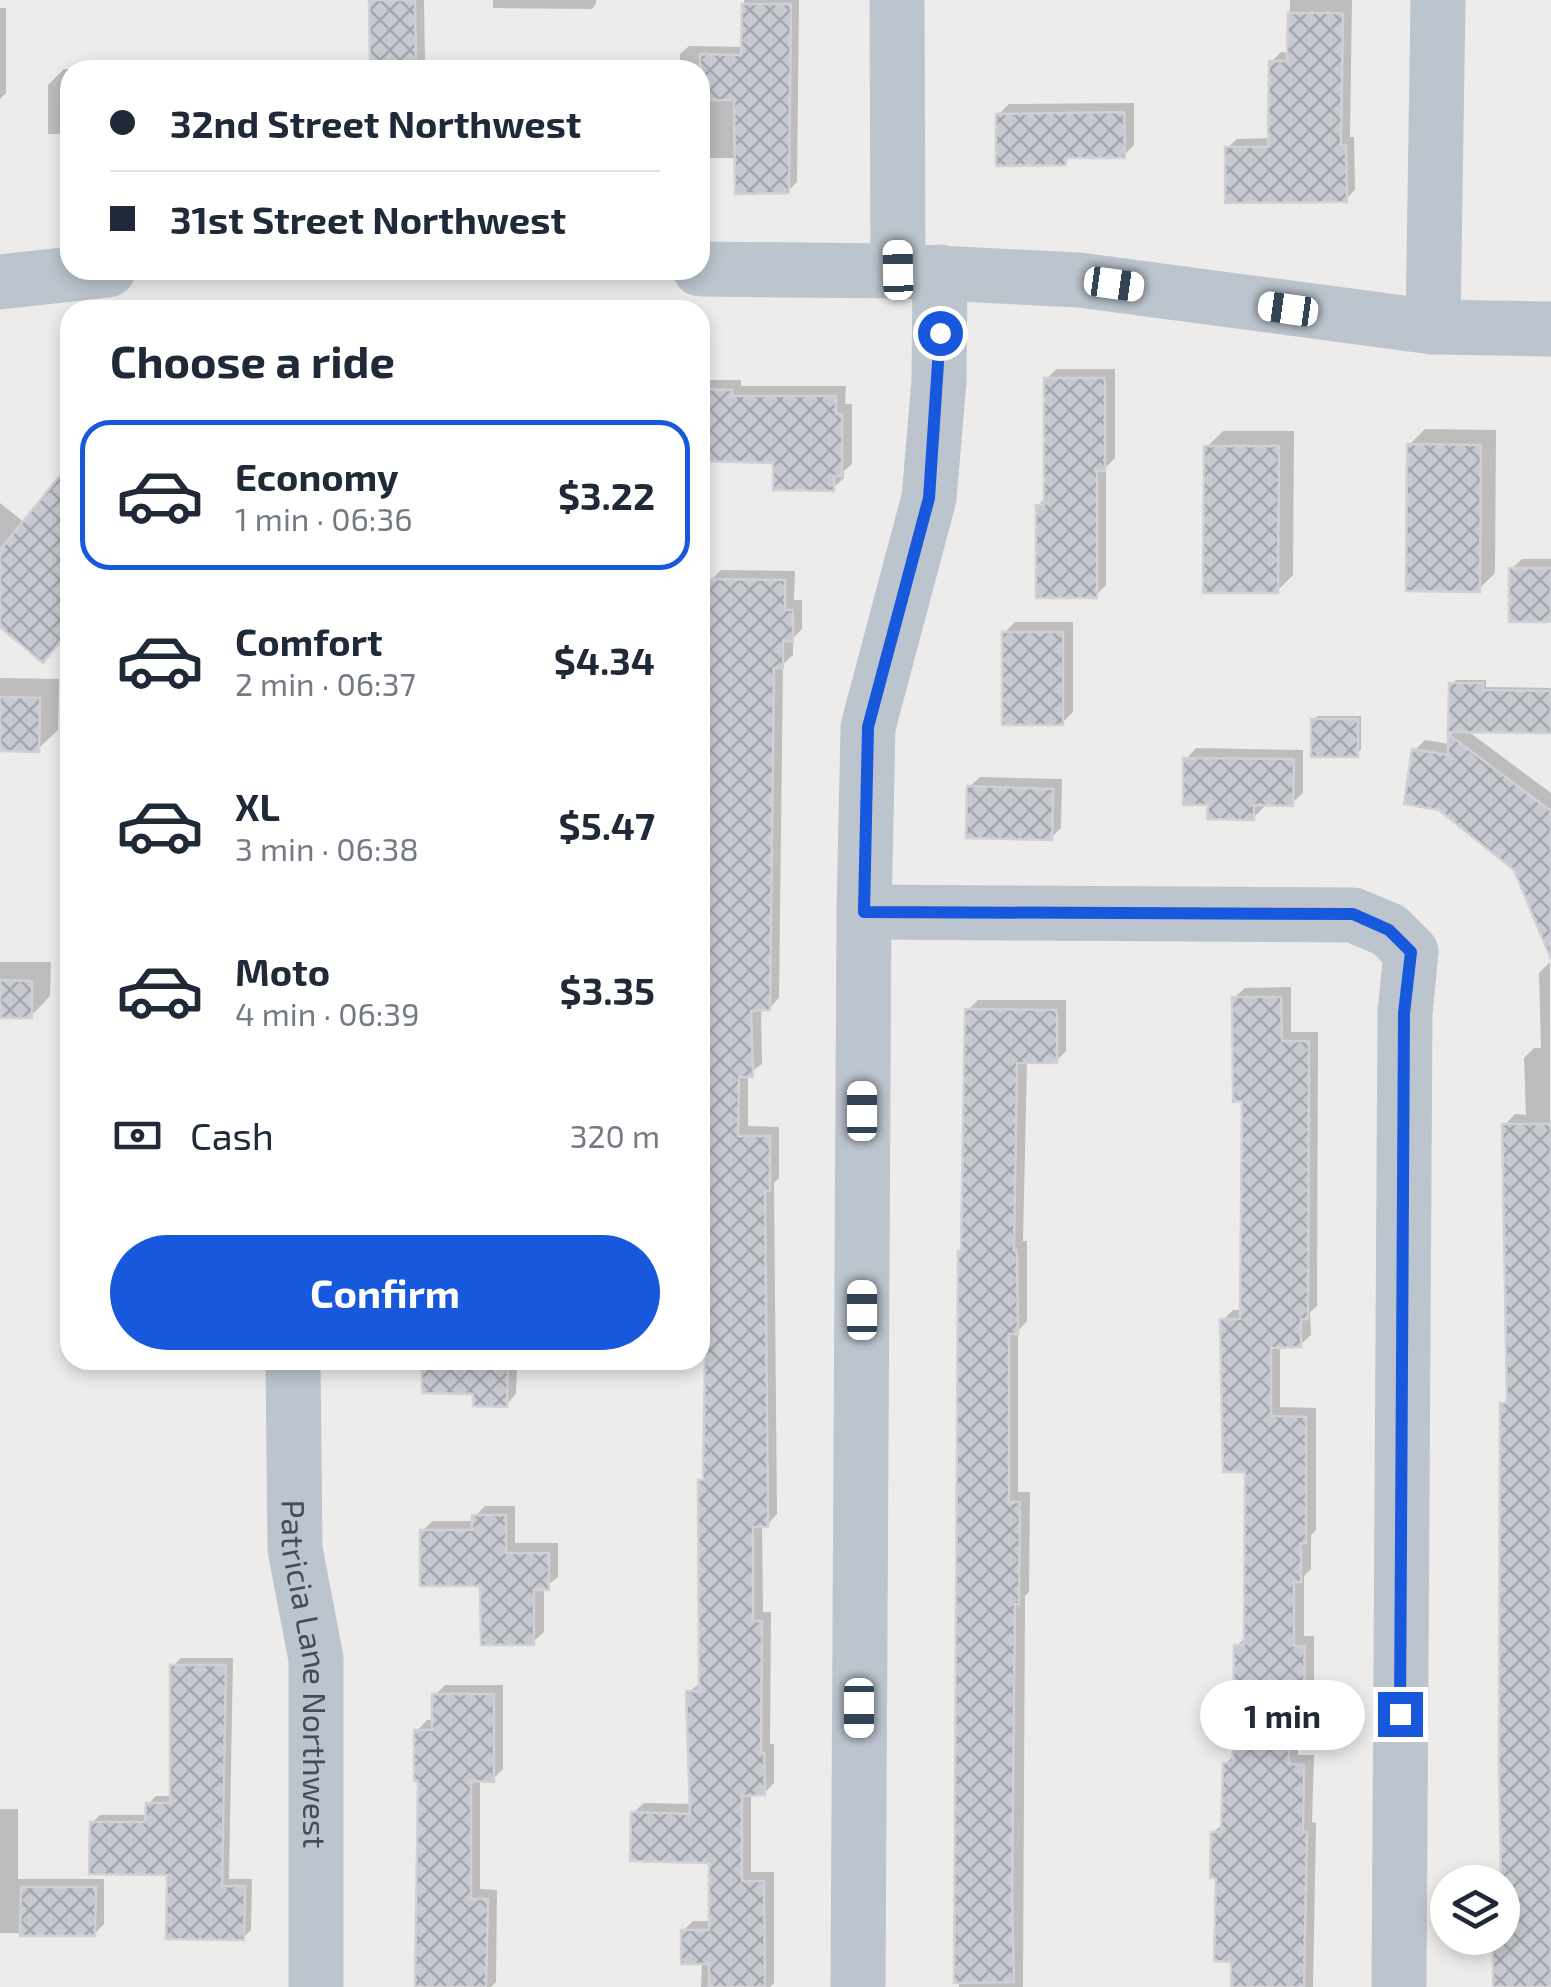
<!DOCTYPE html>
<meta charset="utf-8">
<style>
body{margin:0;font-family:"Exo 2",sans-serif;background:#f6f6f7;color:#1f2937;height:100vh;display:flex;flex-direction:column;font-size:38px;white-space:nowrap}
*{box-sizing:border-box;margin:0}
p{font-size:32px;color:#747a83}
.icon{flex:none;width:55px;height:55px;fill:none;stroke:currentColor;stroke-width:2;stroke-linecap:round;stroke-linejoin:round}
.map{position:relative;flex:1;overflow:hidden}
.sheet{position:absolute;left:60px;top:300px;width:650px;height:1070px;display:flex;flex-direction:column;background:#fff;border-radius:30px;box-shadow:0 5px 15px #0003}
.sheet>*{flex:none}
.hud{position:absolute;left:60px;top:60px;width:650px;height:220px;border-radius:30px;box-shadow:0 5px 15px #0003;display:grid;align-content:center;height:220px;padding:0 50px;background:#fff}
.tools{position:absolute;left:1430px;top:1865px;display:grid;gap:20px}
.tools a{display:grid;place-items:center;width:90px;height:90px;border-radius:50%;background:#fff;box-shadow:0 5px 15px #0003;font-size:50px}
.end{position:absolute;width:45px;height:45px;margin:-22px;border:12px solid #1758dc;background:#fff;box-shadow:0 0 0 5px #fff}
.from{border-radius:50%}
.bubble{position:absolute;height:70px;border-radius:35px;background:#fff;box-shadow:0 5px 15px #0003;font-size:32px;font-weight:700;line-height:70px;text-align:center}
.car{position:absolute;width:30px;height:60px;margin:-30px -15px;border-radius:12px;box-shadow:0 0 8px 2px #0007;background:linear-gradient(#fff 24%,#345 0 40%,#fff 0 76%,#345 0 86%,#fff 0)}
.hud b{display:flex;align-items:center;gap:35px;height:95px;font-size:38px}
.hud b+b{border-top:2px solid #e0e1e3}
.hud i{width:25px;height:25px;background:#1f2937}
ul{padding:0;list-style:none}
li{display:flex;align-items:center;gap:30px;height:150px;margin:0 20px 15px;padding:0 30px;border:5px solid transparent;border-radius:30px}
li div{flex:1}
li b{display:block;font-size:38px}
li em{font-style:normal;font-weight:700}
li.active{border-color:#1758dc}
li>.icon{width:90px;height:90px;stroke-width:1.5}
h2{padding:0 50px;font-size:45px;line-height:120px}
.pay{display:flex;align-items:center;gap:25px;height:110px;padding:0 50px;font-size:38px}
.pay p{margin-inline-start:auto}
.action{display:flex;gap:20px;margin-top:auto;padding:20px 50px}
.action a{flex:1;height:115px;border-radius:60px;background:#1758dc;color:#fff;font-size:40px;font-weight:700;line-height:115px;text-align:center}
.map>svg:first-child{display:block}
.shadow{fill:#0003}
.building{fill:url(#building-cross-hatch);stroke:#cfd1d7;stroke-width:2.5}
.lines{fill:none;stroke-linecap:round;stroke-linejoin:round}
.minor{stroke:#bcc4ce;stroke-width:55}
.route{stroke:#1758dc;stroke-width:12}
.labels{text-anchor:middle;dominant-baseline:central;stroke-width:8;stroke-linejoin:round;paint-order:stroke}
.street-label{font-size:32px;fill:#444d59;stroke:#fff}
</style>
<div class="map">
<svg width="1551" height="1987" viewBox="0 0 1551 1987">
<defs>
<pattern id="building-cross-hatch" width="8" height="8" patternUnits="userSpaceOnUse" patternTransform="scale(2.5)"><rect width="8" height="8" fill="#c8cad2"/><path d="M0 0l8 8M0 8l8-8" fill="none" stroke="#a4a6ad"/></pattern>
</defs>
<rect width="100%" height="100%" fill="#eeeceb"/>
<g class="shadow">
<path d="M 373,0 L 424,0 L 425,62 L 417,70 L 373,70 Z"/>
<path d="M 493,0 L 596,0 L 596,4 L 592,9 L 493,8 Z"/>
<path d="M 744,0 L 799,0 L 797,182 L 788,191 L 737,158 L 700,158 L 700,70 L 680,70 L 680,54 L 689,46 L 744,47 Z"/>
<path d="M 1290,0 L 1352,0 L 1350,137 L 1354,137 L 1355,190 L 1346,199 L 1227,148 L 1237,139 L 1271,138 L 1271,62 L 1281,52 L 1289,53 Z"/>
<path d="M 0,8 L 6,8 L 6,93 L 0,99 Z"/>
<path d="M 190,64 L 190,70 L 146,70 L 151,65 Z"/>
<path d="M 543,67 L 590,67 L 590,70 L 540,70 Z"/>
<path d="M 64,69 L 136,70 L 70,70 L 70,152 L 64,152 L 64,134 L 48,134 L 48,85 Z"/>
<path d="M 1134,103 L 1134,145 L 1124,155 L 1072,155 L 1065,162 L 998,115 L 1009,104 Z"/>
<path d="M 1057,369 L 1115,369 L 1115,458 L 1106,467 L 1106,585 L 1096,595 L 1038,506 L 1046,497 L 1046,379 Z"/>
<path d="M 700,380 L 741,380 L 741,386 L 846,386 L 845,404 L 852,404 L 852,464 L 844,471 L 844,478 L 833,488 L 775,460 L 700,459 Z"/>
<path d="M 1425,429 L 1496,430 L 1495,573 L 1479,589 L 1409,445 Z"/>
<path d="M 1223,431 L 1294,431 L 1293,575 L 1277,591 L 1207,447 Z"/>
<path d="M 70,470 L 70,629 L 43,659 L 0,624 L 0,503 L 25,523 Z"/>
<path d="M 1522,559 L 1551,559 L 1551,619 L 1511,569 Z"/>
<path d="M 721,570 L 795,571 L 794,600 L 802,600 L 802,629 L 793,638 L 793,655 L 783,664 L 779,998 L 769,1008 L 761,1008 L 762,1064 L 748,1074 L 748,1126 L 779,1127 L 779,1178 L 774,1183 L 777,1514 L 767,1525 L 762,1525 L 763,1612 L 771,1612 L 770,1744 L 774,1744 L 774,1783 L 764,1793 L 751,1793 L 751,1872 L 774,1872 L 774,1983 L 770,1987 L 701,1987 L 702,1961 L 683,1931 L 693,1921 L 712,1921 L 712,1861 L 633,1813 L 644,1803 L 692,1804 L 689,1692 L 701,1682 L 701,1481 L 705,1476 L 706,1188 L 700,1188 L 700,1092 L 706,1089 L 700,1022 L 700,835 L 710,826 L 711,580 Z"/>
<path d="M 1015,622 L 1073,622 L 1073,712 L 1062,723 L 1004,633 Z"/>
<path d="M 0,678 L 59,679 L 58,730 L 38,749 L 0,748 Z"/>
<path d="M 1456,680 L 1486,680 L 1486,687 L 1551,688 L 1551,731 L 1465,729 L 1551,793 L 1551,924 L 1516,868 L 1415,750 L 1425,740 L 1450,744 L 1450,735 L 1456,729 L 1451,684 Z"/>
<path d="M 1318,716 L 1361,716 L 1361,750 L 1356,755 L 1313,720 Z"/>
<path d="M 1196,748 L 1303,750 L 1303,793 L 1292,803 L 1264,803 L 1264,807 L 1253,818 L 1210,803 L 1186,759 Z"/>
<path d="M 980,777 L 1062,779 L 1061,828 L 1051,838 L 969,787 Z"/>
<path d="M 0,962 L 51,962 L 50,996 L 31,1016 L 0,1015 Z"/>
<path d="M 1550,962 L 1551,1987 L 1496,1987 L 1496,1938 L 1502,1938 L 1502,1404 L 1510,1397 L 1505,1125 L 1515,1114 L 1526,1115 L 1524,1058 L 1534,1048 L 1541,1048 L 1539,973 Z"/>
<path d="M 1291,987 L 1291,1032 L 1318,1032 L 1317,1306 L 1310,1312 L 1311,1335 L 1300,1345 L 1280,1345 L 1280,1407 L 1316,1408 L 1316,1530 L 1311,1535 L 1311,1569 L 1304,1576 L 1304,1636 L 1314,1636 L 1314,1687 L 1303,1697 L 1298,1697 L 1298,1755 L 1314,1755 L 1312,1822 L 1316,1823 L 1313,1987 L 1233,1987 L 1234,1960 L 1213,1833 L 1224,1822 L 1225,1764 L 1235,1754 L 1237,1646 L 1247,1635 L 1248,1470 L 1223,1320 L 1233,1310 L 1243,1310 L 1245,1099 L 1234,998 L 1245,988 Z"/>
<path d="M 978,1000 L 1066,1000 L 1066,1051 L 1056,1061 L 1027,1061 L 1023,1241 L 1027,1241 L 1027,1321 L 1018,1331 L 1018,1492 L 1030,1492 L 1029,1592 L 1025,1596 L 1023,1987 L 959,1987 L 956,1899 L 968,1010 Z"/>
<path d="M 425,1360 L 553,1360 L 548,1365 L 517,1365 L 516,1394 L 506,1405 L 476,1392 Z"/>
<path d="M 485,1506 L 515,1506 L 515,1543 L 558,1543 L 558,1577 L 544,1588 L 544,1632 L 533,1642 L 483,1584 L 422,1531 L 433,1521 L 475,1521 L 475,1516 Z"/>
<path d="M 181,1658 L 233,1658 L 229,1879 L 252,1879 L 251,1930 L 243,1938 L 170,1873 L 92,1823 L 100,1815 L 148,1815 L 148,1804 L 156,1796 L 173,1796 L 173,1666 Z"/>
<path d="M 445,1685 L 503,1685 L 503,1769 L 493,1779 L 480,1779 L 480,1889 L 497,1890 L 496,1982 L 491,1987 L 417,1987 L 420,1778 L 417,1731 L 427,1720 L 434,1720 L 435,1695 Z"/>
<path d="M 0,1809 L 18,1809 L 18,1879 L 104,1879 L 104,1924 L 94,1934 L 0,1933 Z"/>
</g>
<g class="building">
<path d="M 369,0 L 415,0 L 416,70 L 370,70 Z"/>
<path d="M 742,4 L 791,4 L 789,193 L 735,194 L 734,100 L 700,100 L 700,54 L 741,55 Z"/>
<path d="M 1288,13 L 1343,13 L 1341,145 L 1346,145 L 1347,202 L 1225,203 L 1225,147 L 1268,147 L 1269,61 L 1287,61 Z"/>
<path d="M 1124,112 L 1125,158 L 1066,158 L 1066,165 L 996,166 L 996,114 Z"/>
<path d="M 1044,378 L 1105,378 L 1105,471 L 1097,471 L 1097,598 L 1036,598 L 1036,505 L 1044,505 Z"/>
<path d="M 700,389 L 732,390 L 732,396 L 836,396 L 836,414 L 842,414 L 842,476 L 834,476 L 834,491 L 773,490 L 773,463 L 700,461 Z"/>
<path d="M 1407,444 L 1481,445 L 1480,592 L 1406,591 Z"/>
<path d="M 1204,446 L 1279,446 L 1278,593 L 1203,593 Z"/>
<path d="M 70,463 L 70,629 L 43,663 L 0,627 L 0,550 Z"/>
<rect x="1509" y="568" width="42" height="54"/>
<path d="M 709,579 L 785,580 L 785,610 L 793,610 L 793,642 L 783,641 L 783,668 L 774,668 L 770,1010 L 751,1011 L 753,1077 L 739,1077 L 738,1136 L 770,1136 L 770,1191 L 765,1191 L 768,1527 L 753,1527 L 753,1621 L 762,1621 L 761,1753 L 764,1753 L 765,1795 L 742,1796 L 742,1881 L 764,1881 L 765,1987 L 709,1987 L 709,1964 L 681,1964 L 681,1930 L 709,1930 L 709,1863 L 630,1861 L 631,1812 L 690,1814 L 686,1691 L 699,1691 L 698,1480 L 703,1480 L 705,1356 L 704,1190 L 700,1190 L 700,1098 L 704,1098 L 700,1025 L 700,836 L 707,836 Z"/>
<rect x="1002" y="632" width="61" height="93"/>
<path d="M 1449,683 L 1483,683 L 1483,690 L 1551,691 L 1551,733 L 1448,732 Z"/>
<path d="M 0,697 L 40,698 L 39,752 L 0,751 Z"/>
<rect x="1311" y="719" width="47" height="38"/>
<path d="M 1448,734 L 1551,811 L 1551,959 L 1514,870 L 1439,810 L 1404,804 L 1412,749 L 1448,755 Z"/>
<path d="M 1183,758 L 1294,759 L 1293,806 L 1254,805 L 1254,820 L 1207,819 L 1208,805 L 1183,805 Z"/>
<path d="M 967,786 L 1053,789 L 1052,840 L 966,838 Z"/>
<path d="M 0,980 L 32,981 L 32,1018 L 0,1018 Z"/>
<path d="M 1232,997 L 1281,997 L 1282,1041 L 1309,1041 L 1308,1319 L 1301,1319 L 1301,1347 L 1271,1348 L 1271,1416 L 1306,1417 L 1306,1543 L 1301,1543 L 1301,1582 L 1294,1582 L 1294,1646 L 1305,1646 L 1304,1700 L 1289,1700 L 1289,1764 L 1304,1765 L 1303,1832 L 1307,1832 L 1304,1987 L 1231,1987 L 1231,1962 L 1214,1961 L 1216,1878 L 1210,1878 L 1211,1832 L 1221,1832 L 1223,1763 L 1233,1763 L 1234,1645 L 1244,1645 L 1245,1472 L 1223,1472 L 1220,1319 L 1240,1319 L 1242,1101 L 1233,1102 Z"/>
<path d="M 965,1009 L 1057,1010 L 1057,1063 L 1017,1063 L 1014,1250 L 1017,1250 L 1018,1334 L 1009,1334 L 1009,1502 L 1020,1502 L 1019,1605 L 1015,1604 L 1012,1899 L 1014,1982 L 954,1983 L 958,1251 L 961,1251 Z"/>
<path d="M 1502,1124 L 1551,1124 L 1551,1987 L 1493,1987 L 1493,1938 L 1502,1938 L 1499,1759 L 1500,1403 L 1507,1403 Z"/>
<path d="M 422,1360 L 508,1360 L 507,1407 L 473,1406 L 473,1394 L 422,1393 Z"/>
<path d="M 472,1515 L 506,1515 L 506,1553 L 549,1553 L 549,1590 L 534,1590 L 534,1645 L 481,1645 L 480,1586 L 420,1586 L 420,1530 L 472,1530 Z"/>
<path d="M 170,1665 L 226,1665 L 222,1886 L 245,1886 L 244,1940 L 166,1939 L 167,1875 L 89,1874 L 90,1822 L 145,1822 L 146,1803 L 170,1803 Z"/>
<path d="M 432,1694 L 494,1694 L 494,1782 L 471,1781 L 471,1899 L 488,1899 L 486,1987 L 415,1987 L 418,1781 L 414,1781 L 414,1730 L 432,1730 Z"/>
<path d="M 21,1887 L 96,1887 L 95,1936 L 20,1936 Z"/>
</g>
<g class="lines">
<g class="minor">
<path d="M 897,0 L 898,271"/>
<path d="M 700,269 L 898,271 L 1079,280 L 1433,327 L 1551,329"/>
<path d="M 0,282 L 108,270"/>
<path d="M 1433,327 L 1438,0"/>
<path d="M 864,912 L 1353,915 L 1389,930 L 1411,952 L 1405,1013 L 1399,1987"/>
<path id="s1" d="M 293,1360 L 295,1549 L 316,1659 L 316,1987"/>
<path d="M 858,1987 L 864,912 L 868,727 L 929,498 L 939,381 L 940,272"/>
</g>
</g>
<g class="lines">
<path class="route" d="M 940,333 L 929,498 L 868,727 L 864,912 L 1353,914 L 1389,930 L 1411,952 L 1404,1013 L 1400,1714"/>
</g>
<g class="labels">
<g class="street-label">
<text stroke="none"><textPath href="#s1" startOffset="315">Patricia Lane Northwest</textPath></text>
</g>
</g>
</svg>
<div class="tools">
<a><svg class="icon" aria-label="layers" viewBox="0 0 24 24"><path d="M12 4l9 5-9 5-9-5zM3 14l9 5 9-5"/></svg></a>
</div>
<i class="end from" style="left:940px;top:333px"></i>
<i class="end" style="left:1400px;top:1714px"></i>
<div class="bubble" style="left:1200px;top:1680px;width:165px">1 min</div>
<i class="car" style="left:898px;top:270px;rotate:359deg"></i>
<i class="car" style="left:1114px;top:284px;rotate:98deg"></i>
<i class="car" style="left:1288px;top:309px;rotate:278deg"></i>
<i class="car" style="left:862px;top:1111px;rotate:0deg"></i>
<i class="car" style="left:862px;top:1310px;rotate:0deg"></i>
<i class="car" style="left:859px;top:1708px;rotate:180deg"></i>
<div class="hud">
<b><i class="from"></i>32nd Street Northwest</b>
<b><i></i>31st Street Northwest</b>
</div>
<section class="sheet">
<h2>Choose a ride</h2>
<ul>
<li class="active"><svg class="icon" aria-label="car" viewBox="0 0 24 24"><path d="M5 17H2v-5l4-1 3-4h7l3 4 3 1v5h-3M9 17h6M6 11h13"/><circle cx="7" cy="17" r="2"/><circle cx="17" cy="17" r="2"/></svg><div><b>Economy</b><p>1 min · 06:36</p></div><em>$3.22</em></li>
<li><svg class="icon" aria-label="car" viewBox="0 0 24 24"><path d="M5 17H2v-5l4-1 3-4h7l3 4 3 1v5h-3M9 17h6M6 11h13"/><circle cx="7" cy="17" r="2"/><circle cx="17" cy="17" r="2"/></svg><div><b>Comfort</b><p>2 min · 06:37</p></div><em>$4.34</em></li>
<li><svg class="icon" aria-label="car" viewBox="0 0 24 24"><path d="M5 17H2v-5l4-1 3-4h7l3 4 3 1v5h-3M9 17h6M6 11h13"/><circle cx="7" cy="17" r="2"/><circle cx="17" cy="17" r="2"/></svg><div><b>XL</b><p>3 min · 06:38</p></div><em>$5.47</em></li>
<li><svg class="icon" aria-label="car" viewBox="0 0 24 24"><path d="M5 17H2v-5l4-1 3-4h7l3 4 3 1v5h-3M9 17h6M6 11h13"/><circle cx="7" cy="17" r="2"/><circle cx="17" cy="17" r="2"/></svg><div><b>Moto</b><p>4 min · 06:39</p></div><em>$3.35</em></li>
</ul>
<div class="pay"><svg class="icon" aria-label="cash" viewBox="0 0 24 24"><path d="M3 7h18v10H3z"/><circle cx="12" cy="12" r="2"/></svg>Cash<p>320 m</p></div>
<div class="action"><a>Confirm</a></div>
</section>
</div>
